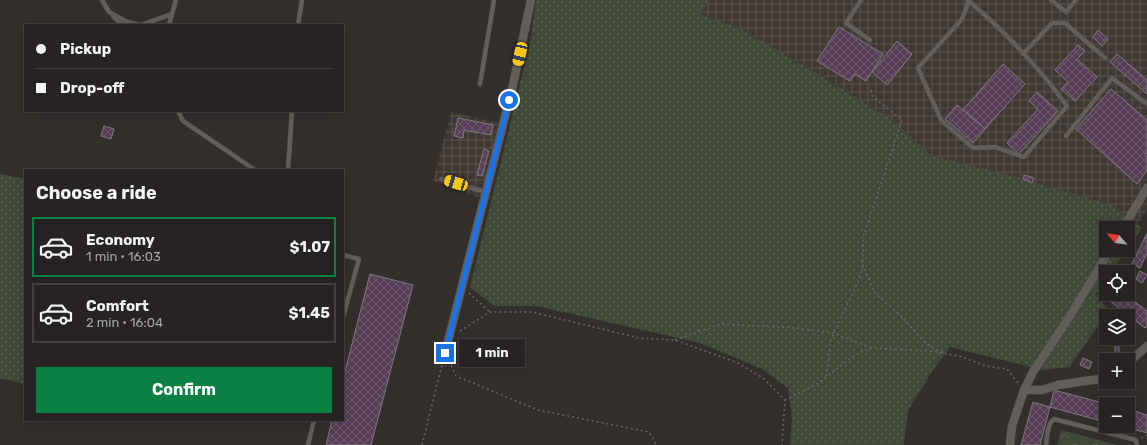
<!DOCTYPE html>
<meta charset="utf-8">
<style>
body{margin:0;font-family:Rubik,sans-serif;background:#322f2f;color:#f1f3f6;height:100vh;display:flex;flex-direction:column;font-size:15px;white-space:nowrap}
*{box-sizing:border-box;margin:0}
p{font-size:13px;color:#a4a4a5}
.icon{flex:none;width:22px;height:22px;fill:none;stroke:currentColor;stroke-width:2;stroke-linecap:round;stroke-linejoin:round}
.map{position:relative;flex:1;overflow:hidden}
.side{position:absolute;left:24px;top:169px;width:320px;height:252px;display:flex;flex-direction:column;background:#262322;border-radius:0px;box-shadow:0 4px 16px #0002,0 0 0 1px #424040}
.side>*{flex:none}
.top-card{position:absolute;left:24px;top:24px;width:320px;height:88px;border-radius:0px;box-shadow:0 4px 16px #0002,0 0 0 1px #424040;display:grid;align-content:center;height:88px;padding:0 12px;background:#262322}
.needle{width:26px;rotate:299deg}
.fabs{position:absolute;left:1099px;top:221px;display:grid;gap:8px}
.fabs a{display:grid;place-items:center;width:36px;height:36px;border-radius:0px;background:#262322;box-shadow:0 4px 16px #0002,0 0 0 1px #424040;font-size:20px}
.end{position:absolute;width:18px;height:18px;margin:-9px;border:5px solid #1a73e8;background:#fff;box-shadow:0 0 0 2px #fff}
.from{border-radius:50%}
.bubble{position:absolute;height:28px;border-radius:0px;background:#262322;box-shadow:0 4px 16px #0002,0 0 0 1px #424040;font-size:13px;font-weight:700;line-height:28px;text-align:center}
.car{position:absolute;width:12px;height:24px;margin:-12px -6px;border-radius:5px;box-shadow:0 0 3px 1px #0007;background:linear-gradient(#f5c518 24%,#345 0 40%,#f5c518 0 76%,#345 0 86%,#f5c518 0)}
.top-card b{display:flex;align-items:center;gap:14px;height:38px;font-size:15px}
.top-card b+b{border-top:1px solid #424040}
.top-card i{width:10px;height:10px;background:#f1f3f6}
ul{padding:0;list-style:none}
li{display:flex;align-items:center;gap:12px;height:60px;margin:0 8px 6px;padding:0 4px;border:2px solid #424040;border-radius:0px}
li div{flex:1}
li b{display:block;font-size:15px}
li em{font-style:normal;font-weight:700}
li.selected{border-color:#0b8043}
li>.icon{width:36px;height:36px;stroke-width:1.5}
h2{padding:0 12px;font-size:18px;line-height:48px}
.button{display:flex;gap:8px;margin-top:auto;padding:8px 12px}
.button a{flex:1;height:46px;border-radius:0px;background:#0b8043;color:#fff;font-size:16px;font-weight:700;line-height:46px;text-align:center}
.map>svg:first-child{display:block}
.industrial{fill:url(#industrial-grid)}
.grass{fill:url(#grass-dots)}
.forest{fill:url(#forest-crowns)}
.building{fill:url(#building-cross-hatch);stroke:#7d7a7d}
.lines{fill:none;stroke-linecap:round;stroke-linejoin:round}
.service-casing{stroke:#504e4c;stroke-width:5}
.minor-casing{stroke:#504e4c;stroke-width:9}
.path{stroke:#696664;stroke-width:1.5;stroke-dasharray:2 3;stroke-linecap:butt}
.service{stroke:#615e5b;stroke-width:4}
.minor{stroke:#615e5b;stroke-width:8}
.route{stroke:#1a73e8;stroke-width:5}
</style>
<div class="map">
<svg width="1147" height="445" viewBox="0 0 1147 445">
<defs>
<pattern id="industrial-grid" width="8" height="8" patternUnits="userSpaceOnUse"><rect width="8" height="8" fill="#3f3731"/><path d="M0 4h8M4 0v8" fill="none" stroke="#5a534e"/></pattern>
<pattern id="grass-dots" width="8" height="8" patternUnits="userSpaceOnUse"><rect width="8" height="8" fill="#404938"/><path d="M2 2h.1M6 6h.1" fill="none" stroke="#5b6354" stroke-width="1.8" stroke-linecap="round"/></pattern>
<pattern id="forest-crowns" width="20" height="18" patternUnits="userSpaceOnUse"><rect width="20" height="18" fill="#404938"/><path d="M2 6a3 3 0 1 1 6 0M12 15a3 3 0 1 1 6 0" fill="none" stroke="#5b6354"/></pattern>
<pattern id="building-cross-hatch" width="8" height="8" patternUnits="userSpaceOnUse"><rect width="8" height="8" fill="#563e56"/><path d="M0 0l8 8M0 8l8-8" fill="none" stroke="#6e596e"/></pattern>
</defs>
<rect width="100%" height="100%" fill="#322f2d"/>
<g class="industrial">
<path d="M 708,0 L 1147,0 L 1147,210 L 1137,224 L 1112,205 L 1009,175 L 931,155 L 894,121 L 826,78 L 738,27 L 701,15 Z"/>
<path d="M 451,112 L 499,123 L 479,197 L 433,181 Z"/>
</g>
<g class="grass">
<path d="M 536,0 L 708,0 L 701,15 L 738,27 L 825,78 L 894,121 L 931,155 L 1009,175 L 1112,205 L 1142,228 L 1128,248 L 1128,228 L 1106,228 L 1106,250 L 1126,250 L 1111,272 L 1106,272 L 1106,279 L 1096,294 L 1109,311 L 1069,367 L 1043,370 L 950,347 L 935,367 L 908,410 L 904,445 L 790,445 L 792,419 L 788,388 L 762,369 L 700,343 L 537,306 L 494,306 L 470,287 L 530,43 Z"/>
<path d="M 0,174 L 25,179 L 25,384 L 0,378 Z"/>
</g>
<path class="forest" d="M 1061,430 L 1117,445 L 1057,445 Z"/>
<g class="building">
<path d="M 839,27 L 883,54 L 866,81 L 855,74 L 850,81 L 817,61 Z"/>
<path d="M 1098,30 L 1108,39 L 1102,46 L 1093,37 Z"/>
<path d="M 897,41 L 912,54 L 887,85 L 872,72 Z"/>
<path d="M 1078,45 L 1085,51 L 1077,59 L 1097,77 L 1075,101 L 1061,89 L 1068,82 L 1055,70 Z"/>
<path d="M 1117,54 L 1147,80 L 1147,94 L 1110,62 Z"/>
<path d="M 1003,64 L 1025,84 L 985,129 L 963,110 Z"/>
<path d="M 1111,89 L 1147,120 L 1147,153 L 1145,155 L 1147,157 L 1147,170 L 1137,184 L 1076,129 Z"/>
<path d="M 1037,92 L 1058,111 L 1019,154 L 1007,143 L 1038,109 L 1029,101 Z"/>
<path d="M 957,105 L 985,129 L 973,143 L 945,119 Z"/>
<path d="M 458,118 L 493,125 L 491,135 L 464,130 L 463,138 L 454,136 Z"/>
<path d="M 104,126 L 114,129 L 111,139 L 101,136 Z"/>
<path d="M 484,149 L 489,151 L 482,176 L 477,175 Z"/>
<path d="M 1024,175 L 1034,178 L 1032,183 L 1023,179 Z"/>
<path d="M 1147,233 L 1147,253 L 1140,268 L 1132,264 Z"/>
<path d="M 1140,271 L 1147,275 L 1142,283 L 1136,279 Z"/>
<path d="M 370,274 L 413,285 L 371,445 L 326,445 L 332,420 L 343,420 L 343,379 Z"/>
<path d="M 1106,290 L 1106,294 L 1125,294 L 1147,311 L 1147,326 L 1145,328 L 1102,295 Z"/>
<rect x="1115" y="339" width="4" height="20"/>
<path d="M 1083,358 L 1092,362 L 1089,369 L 1080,365 Z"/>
<path d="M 1054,390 L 1103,403 L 1098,420 L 1050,407 Z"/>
<path d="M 1033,402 L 1050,407 L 1040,445 L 1021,445 Z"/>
<path d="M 1103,403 L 1107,404 L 1106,404 L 1106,422 L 1098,420 Z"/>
<path d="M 1128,409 L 1147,415 L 1147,433 L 1122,426 L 1128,426 Z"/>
</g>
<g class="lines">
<defs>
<g id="service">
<path d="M 102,0 L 109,12 L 125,21 L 139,25"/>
<path d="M 861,0 L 846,23 L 870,40"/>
<path d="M 968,0 L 969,1 C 1005,32 1039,67 1067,106 L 1024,157 L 995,147 L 973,148 L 941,120 L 918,68 L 962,19 L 969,1"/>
<path d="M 1051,0 L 1066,12 L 1076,0"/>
<path d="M 113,16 L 122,25"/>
<path d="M 141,25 L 172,14 L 176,0"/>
<path d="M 169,25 L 172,14"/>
<path d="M 298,25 L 302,0"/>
<path d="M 1023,54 L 1052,23 L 1065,23 L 1105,58"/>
<path d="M 480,84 L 494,0"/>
<path d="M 178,111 L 183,121 L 255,170"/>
<path d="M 1066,136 L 1112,78 L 1147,104"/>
<path d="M 288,170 L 292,111"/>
<path d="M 441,179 L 485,192"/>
<path d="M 343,255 L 359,259 L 343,317"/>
<path d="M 308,445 L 314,420"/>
<path d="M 1046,445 C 1047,437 1047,424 1054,419 L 1136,440 L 1137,445"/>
</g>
<g id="minor">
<path d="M 1123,228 L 1147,188"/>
<path d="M 445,353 L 513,85 L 531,0"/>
<path d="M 1128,363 L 1147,346"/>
<path d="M 1024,390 L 1042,390 L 1058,385 L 1106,378"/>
<path d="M 1010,445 L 1012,426 L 1024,390 L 1033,372 L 1070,316 L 1110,250"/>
</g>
</defs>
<use href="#service" class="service-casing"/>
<use href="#minor" class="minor-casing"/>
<g class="path">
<path d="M 871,90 L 873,97 L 902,120 L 863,238 L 863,266 L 875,293 L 902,317 L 925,343 L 943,353"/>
<path d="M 469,293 L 490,312"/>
<path d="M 460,331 L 490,312 L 532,312 L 639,338 L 675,340 L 738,363 L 763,378 L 785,400 L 782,445"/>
<path d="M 675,340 L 721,324 L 796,328 L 833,333 L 871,348"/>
<path d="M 449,361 L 456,376 L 538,410 L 649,432 L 657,445"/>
<path d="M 826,376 L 831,339 L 857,284 L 863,266"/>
<path d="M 785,400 L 817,384 L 855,355 L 871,348 L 931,351 L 959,356 L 986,366 L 1007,369 L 1018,383"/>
<path d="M 1141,438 L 1147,435"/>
<path d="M 422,445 L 443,361"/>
</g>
<use href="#service" class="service"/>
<use href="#minor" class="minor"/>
</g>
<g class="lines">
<path class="route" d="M 445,353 L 509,100"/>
</g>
</svg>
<div class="fabs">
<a><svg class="needle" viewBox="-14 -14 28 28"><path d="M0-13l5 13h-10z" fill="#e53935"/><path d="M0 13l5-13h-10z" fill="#a4a4a5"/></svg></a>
<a><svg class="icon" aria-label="locate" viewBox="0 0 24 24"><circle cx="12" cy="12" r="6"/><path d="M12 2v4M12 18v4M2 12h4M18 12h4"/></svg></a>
<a><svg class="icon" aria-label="layers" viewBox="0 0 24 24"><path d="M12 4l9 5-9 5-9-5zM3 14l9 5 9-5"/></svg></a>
<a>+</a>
<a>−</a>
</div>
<i class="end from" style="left:509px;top:100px"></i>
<i class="end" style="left:445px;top:353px"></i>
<div class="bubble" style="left:459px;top:339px;width:66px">1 min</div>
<i class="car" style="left:520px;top:54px;rotate:193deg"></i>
<i class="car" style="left:456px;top:183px;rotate:287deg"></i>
<div class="top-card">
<b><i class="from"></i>Pickup</b>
<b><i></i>Drop-off</b>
</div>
<section class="side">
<h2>Choose a ride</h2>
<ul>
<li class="selected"><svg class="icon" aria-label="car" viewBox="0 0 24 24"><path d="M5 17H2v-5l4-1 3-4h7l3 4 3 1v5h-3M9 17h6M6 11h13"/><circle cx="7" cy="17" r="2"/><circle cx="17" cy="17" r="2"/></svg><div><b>Economy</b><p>1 min · 16:03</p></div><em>$1.07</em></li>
<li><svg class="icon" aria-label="car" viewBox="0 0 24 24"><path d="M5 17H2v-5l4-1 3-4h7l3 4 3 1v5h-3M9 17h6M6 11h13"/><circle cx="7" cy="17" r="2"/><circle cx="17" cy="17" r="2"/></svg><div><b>Comfort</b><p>2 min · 16:04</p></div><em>$1.45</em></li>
</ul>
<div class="button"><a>Confirm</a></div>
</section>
</div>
